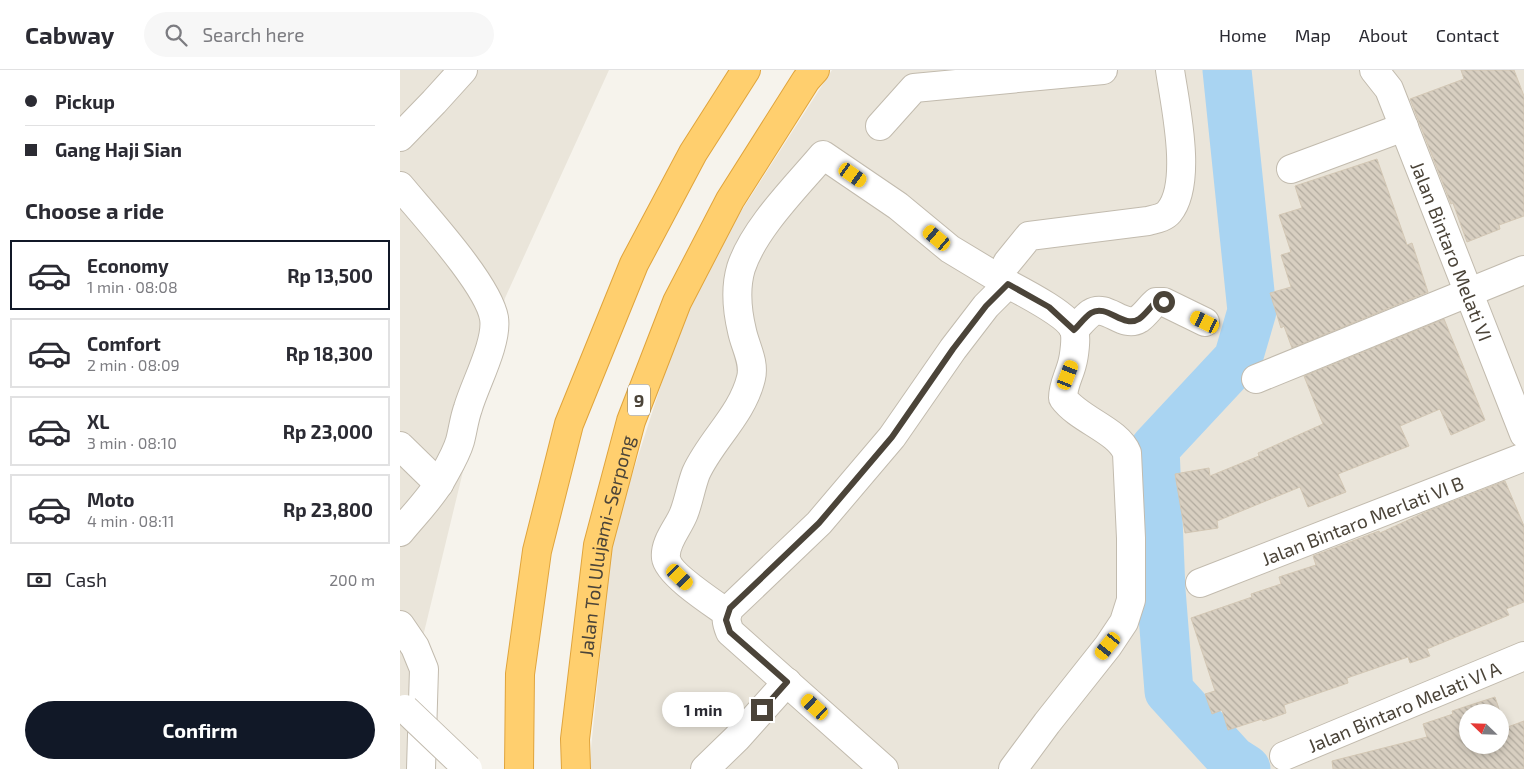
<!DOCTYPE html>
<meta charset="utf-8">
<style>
body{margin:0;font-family:"Exo 2",sans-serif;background:#f7f7f7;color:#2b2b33;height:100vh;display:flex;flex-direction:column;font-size:19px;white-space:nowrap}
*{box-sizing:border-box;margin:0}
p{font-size:16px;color:#7c7c81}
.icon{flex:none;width:28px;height:28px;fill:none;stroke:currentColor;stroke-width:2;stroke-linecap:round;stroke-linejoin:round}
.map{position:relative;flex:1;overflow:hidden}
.details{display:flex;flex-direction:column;background:#fff;width:400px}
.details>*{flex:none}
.banner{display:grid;align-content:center;height:110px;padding:0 25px;background:#fff}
.needle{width:32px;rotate:293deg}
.controls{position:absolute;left:1059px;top:634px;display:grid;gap:10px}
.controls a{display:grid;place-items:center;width:50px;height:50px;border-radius:50%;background:#fff;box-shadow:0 2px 8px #0003;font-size:25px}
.end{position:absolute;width:22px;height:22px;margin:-11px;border:6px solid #4b4439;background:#fff;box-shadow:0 0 0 2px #fff}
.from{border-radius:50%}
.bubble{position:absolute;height:35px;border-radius:18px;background:#fff;box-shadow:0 2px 8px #0003;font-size:16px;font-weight:700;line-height:35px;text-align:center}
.car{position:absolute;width:15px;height:30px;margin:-15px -8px;border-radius:6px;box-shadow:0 0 4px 1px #0007;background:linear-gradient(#f5c518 24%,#345 0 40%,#f5c518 0 76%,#345 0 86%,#f5c518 0)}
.banner b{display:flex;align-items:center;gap:18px;height:48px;font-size:19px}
.banner b+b{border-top:1px solid #e1e1e2}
.banner i{width:12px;height:12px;background:#2b2b33}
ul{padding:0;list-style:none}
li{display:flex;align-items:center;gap:15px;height:70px;margin:0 10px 8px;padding:0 15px;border:2px solid #e1e1e2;border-radius:0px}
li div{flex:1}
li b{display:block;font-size:19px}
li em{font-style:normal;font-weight:700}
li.on{border-color:#111827}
li>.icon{width:45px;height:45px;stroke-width:1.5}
h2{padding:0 25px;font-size:22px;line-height:60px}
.pay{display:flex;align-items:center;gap:12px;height:55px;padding:0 25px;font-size:19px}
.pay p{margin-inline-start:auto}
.action{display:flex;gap:10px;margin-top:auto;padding:10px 25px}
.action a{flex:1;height:58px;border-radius:30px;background:#111827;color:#fff;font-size:20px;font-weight:700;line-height:58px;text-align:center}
header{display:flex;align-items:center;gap:30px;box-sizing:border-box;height:70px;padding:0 25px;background:#fff;border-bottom:1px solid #e1e1e2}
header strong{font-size:24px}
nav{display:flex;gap:28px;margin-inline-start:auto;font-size:18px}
.search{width:350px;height:45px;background:#f7f7f7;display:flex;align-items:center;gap:12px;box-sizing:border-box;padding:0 18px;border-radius:28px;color:#7c7c81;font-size:19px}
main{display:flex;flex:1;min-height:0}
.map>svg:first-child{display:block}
.residential{fill:#eae5da;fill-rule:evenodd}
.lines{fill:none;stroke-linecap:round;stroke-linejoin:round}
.river{stroke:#a9d4f2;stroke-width:49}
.building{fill:url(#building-back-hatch);stroke:#d3c7b4}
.minor-casing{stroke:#c2bbae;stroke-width:30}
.motorway-casing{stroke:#e0a43c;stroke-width:30}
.minor{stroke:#fff;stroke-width:28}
.motorway{stroke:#ffcf6e;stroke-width:28}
.minor-bridge-casing{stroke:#c2bbae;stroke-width:30;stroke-linecap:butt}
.minor-bridge{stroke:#fff;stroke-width:28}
.route{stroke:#4b4439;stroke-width:6}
.labels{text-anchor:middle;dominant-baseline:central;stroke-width:5;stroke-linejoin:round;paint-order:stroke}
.shield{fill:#fff;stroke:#817c74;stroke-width:1}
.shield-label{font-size:18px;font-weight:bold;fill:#4b4439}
.street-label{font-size:19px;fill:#4b4439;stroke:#fff}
</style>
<header>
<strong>Cabway</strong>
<div class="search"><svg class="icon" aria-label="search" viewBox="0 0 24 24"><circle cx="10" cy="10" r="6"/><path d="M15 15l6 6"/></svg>Search here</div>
<nav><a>Home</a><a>Map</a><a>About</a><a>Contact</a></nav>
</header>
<main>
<section class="details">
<div class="banner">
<b><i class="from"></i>Pickup</b>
<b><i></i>Gang Haji Sian</b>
</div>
<h2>Choose a ride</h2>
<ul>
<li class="on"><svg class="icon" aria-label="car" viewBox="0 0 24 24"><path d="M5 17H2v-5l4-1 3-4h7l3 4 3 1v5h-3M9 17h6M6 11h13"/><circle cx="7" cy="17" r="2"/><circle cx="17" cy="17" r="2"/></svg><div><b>Economy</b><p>1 min · 08:08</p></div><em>Rp 13,500</em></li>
<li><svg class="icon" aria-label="car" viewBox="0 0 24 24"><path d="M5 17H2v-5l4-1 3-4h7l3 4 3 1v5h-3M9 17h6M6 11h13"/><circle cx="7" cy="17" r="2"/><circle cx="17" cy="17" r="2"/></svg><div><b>Comfort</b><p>2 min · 08:09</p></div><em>Rp 18,300</em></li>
<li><svg class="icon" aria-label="car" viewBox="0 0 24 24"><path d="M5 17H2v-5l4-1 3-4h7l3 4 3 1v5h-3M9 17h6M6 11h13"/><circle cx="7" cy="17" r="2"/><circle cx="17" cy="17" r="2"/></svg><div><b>XL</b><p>3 min · 08:10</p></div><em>Rp 23,000</em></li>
<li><svg class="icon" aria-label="car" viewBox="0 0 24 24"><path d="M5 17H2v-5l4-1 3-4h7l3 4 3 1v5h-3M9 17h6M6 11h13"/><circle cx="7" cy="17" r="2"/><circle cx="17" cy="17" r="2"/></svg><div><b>Moto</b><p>4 min · 08:11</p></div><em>Rp 23,800</em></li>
</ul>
<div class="pay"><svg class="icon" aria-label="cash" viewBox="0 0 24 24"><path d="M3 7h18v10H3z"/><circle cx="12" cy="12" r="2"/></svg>Cash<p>200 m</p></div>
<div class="action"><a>Confirm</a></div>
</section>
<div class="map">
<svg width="1124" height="699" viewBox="0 0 1124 699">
<defs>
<pattern id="building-back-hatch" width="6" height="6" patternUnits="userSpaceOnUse" patternTransform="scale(1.25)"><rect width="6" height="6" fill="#d8cfc1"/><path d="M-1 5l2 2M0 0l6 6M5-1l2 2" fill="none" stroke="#b1aa9e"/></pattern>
</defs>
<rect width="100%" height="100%" fill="#f6f3ec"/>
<g class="residential">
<path d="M 0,0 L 209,0 L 105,228 L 19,583 L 22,699 L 0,699 Z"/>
<path d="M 432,0 L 1124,0 L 1124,699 L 189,699 L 212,467 L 293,216 ZM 1068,642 L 1100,642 L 1100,675 L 1068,675 Z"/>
</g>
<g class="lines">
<path class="river" d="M 827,0 L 852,241 L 838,289 L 755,378 L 761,520 L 769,621 L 832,690 L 846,699"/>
</g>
<g class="building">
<path d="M 1061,0 L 1114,0 L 1124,26 L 1124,146 L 1099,155 L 1100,159 L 1067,172 L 1053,133 L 1051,134 L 1010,29 L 1064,9 Z"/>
<path d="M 977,89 L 1007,175 L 1012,173 L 1028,222 L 892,278 L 884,256 L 881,258 L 870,223 L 891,217 L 881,185 L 891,182 L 879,145 L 902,138 L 895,116 Z"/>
<path d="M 1044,249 L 1085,350 L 1051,365 L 1040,339 L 1000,356 L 1009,376 L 938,404 L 946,422 L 908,437 L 900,417 L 817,451 L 818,458 L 785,463 L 775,404 L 809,398 L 810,406 L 859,386 L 858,383 L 923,354 L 904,306 Z"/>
<path d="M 1105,411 L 1124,456 L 1124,532 L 1106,539 L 1109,545 L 1027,579 L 1030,586 L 1010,593 L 1008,587 L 947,608 L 948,613 L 884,635 L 886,643 L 863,651 L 862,649 L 828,660 L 822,640 L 812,644 L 805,624 L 815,621 L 791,548 L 852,527 L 851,524 L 881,514 L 879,507 L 916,495 L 913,486 L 979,461 L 980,463 L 1028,441 Z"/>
<path d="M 1095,627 L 1100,642 L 1068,642 L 1068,675 L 1100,675 L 1100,643 L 1105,658 L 1124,651 L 1124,699 L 933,699 L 932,691 L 1027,667 L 1023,654 L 1053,644 L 1052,641 Z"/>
</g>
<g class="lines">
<defs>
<g id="minor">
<path id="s1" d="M 974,0 L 989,19 L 1124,364"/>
<path d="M 480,56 L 514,18 L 703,0"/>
<path d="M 0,67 L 34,32 L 63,0"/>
<path d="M 891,99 L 1004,57"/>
<path d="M 0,116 C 23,144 88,214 94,248 C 98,272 75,314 68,338 C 64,349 63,360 60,371 C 56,385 47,399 40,412 C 29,430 13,446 0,462"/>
<path d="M 607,193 L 629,166 L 748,151 C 755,149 764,148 769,142 C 793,113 775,35 770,0"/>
<path d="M 608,214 C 623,222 668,245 674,260 C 677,266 674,287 672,294 C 669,306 663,315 663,328 C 679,350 718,360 727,383 L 731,468 L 731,530 L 724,552 L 708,576 L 647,653 L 613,699"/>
<path d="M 674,260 C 680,254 685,247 691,243 C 707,233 723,259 739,249 C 746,244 750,237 756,232 L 764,232 L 805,252"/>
<path d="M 856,309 L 1124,200"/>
<path d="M 0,376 L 39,414"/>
<path id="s2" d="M 800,513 L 1124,387"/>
<path d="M 327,543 C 313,533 268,504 266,488 C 264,472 279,457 284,443 C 289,430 291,416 296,403 C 311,370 342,345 351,308 C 355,292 345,276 342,261 C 337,240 335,218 341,198 C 354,158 397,116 423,85 L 498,136 L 550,179 L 608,214 L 586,236 L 553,279 L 492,367 L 419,453 L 330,538 C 325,547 326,552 330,562 L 484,699"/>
<path d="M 0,555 L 15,577 L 24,599 L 21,699"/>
<path id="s3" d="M 884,686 L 1124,586"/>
<path d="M 305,699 L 337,668 L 387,612"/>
</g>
<g id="motorway">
<path d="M 119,699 L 120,604 L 137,481 L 169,354 L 234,194 L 293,83 L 346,0"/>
<path id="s4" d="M 176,699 L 175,669 L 198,475 L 231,351 L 277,232 L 330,130 L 406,10 L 415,0"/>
</g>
</defs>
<use href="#minor" class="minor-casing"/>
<use href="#motorway" class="motorway-casing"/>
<use href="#minor" class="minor"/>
<use href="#motorway" class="motorway"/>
<defs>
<path id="minor-bridge" d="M 5,639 L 68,699"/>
</defs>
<use href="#minor-bridge" class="minor-bridge-casing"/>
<use href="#minor-bridge" class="minor-bridge"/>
</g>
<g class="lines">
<path class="route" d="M 362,640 L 387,612 L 330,562 L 326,550 L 330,538 L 419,453 L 492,367 L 553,279 L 586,236 L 608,214 L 649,237 L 674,260 C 680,254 685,247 691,243 C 707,233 723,259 739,249 C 746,244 750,237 756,232 L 764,232"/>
</g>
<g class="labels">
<rect class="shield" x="228" y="314.5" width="22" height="31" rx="4"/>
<g class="shield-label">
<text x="239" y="330">9</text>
</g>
<g class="street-label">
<text stroke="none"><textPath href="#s1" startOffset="198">Jalan Bintaro Melati VI</textPath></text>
<text stroke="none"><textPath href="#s2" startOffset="174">Jalan Bintaro Merlati VI B</textPath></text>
<text stroke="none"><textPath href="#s4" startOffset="226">Jalan Tol Ulujami–Serpong</textPath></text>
<text stroke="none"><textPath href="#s3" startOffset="130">Jalan Bintaro Melati VI A</textPath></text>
</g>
</g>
</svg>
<div class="controls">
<a><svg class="needle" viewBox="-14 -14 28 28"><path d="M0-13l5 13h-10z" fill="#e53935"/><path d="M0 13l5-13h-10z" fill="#7c7c81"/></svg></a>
</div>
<i class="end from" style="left:764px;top:232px"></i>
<i class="end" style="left:362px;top:640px"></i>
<div class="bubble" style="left:262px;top:622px;width:82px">1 min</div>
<i class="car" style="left:453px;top:105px;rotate:125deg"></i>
<i class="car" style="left:537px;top:168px;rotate:310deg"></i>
<i class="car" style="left:805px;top:252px;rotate:296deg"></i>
<i class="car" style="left:668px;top:305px;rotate:21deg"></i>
<i class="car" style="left:280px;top:507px;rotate:134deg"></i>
<i class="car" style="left:708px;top:576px;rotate:219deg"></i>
<i class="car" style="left:415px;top:637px;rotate:312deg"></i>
</div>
</main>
